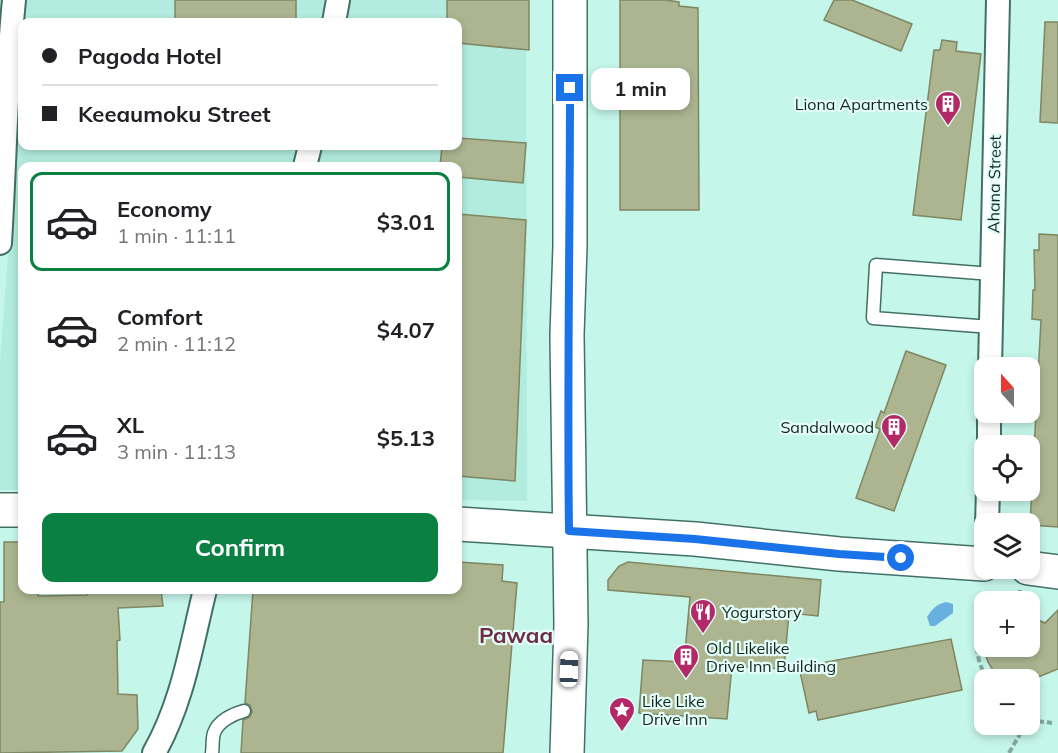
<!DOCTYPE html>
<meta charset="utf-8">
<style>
body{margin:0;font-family:Mulish,sans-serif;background:#f6f6f6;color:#202124;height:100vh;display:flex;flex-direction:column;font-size:22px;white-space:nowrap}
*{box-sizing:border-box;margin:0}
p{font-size:20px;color:#757577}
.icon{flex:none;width:33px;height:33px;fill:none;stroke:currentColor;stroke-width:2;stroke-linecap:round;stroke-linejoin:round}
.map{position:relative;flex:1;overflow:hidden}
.sheet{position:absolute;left:18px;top:162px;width:444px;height:432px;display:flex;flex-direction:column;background:#fff;border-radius:12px;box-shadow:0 3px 9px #0003}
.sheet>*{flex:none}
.guide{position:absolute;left:18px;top:18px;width:444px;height:132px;border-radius:12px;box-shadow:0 3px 9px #0003;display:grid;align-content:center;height:132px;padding:0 24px;background:#fff}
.needle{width:39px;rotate:339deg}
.controls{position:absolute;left:974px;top:357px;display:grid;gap:12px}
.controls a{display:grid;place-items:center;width:66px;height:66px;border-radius:12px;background:#fff;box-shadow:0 3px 9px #0003;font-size:30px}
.end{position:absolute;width:27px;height:27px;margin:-14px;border:8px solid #1a73e8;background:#fff;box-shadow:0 0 0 3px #fff}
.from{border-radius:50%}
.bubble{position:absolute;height:42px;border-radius:12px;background:#fff;box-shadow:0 3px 9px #0003;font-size:20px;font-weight:700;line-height:42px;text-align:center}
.car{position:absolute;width:18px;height:36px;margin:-18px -9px;border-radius:8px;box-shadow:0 0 4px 2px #0007;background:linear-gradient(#fff 24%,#345 0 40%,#fff 0 76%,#345 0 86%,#fff 0)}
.guide b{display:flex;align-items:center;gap:21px;height:57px;font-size:22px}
.guide b+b{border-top:2px solid #e0e0e0}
.guide i{width:15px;height:15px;background:#202124}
ul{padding:10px 0 0;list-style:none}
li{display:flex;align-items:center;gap:18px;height:99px;margin:0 12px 9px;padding:0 12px;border:3px solid transparent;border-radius:12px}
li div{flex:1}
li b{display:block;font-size:22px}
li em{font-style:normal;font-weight:700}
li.selected{border-color:#0b8043}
li>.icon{width:54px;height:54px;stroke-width:1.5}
.primary-button{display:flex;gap:12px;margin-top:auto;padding:12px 24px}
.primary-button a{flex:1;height:69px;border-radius:12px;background:#0b8043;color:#fff;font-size:24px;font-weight:700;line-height:69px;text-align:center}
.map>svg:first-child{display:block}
.built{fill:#b2ecde;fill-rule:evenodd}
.water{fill:#67b0df}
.building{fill:#acb590;stroke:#7e8662;stroke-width:1.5}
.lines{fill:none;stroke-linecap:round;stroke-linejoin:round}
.lane-casing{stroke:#437066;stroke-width:15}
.street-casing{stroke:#437066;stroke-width:26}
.secondary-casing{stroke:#437066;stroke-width:36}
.path{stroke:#82a89f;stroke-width:4;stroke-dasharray:6 3;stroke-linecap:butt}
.lane{stroke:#fff;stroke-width:12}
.street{stroke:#fff;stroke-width:22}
.secondary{stroke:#fff;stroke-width:33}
.route{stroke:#1a73e8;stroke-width:8}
.labels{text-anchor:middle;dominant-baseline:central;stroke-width:4.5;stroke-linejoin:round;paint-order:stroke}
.poi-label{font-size:16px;fill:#11241f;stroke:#e2fef7;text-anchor:start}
.street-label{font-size:16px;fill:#11241f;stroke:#e2fef7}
.district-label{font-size:22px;font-weight:bold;fill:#702c46;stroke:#e2fef7}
</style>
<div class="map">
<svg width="1058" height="753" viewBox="0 0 1058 753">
<rect width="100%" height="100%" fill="#c5f6ea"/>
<path class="built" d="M 0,0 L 526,0 L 527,501 L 458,500 L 458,166 L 22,166 L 22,490 L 0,490 L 0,363 L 17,130 L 0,130 ZM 22,22 L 458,22 L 458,146 L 22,146 Z"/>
<path class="water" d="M 946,602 L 953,604 L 953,613 L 935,626 L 930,626 L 927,617 C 932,609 937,604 946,602 Z"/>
<g class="building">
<rect x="175" y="0" width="121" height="22"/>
<path d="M 447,0 L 529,0 L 529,50 L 458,43 L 458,22 L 447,22 Z"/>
<path d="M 620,0 L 666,0 L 679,2 L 679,6 L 698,8 L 699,210 L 620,210 Z"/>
<path d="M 834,0 L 852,0 L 912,24 L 901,51 L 824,20 Z"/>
<path d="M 1045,22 L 1058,22 L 1058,123 L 1040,122 Z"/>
<path d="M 942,40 L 957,42 L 956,51 L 981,54 L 961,220 L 913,215 L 934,50 L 940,50 Z"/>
<path d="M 458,138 L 526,143 L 523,183 L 458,177 L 458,166 L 440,166 L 442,146 L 458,146 Z"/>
<path d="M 458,214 L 526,220 L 515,481 L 458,476 Z"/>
<path d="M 1039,234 L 1058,235 L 1058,527 L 1030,525 L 1041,320 L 1032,319 L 1033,290 L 1035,290 L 1034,250 L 1039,250 Z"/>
<path d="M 906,351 L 946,365 L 894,511 L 856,498 L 880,429 L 875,427 L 881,411 L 884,413 Z"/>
<path d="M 4,542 L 22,542 L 22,590 L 38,590 L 38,596 L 87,595 L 87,590 L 161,590 L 163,606 L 118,608 L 120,640 L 117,641 L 118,694 L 137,695 L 138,729 L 122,751 L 0,753 L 0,602 L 4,602 Z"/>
<path d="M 458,562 L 503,565 L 502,581 L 517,583 L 503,753 L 241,753 L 243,720 L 250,717 L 252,712 L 250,705 L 245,703 L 253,590 L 458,590 Z"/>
<path d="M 628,562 L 821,580 L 818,616 L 789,613 L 784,669 L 732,666 L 727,719 L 639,713 L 643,660 L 684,662 L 690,597 L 608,590 L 608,580 L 619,566 Z"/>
<path d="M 1058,610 L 1058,669 L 1031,680 L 1006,680 L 994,672 L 988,662 L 983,646 L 1029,646 L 1029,616 L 1045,623 Z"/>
<path d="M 951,639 L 962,690 L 818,720 L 816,711 L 809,713 L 799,667 Z"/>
</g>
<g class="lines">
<defs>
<g id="lane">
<path d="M 991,327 L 873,318 L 876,265 L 992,274"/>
<path d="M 212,753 C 213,747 212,739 214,733 C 218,721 233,714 244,711"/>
</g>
<g id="street">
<path d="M 334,22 L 338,0"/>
<path d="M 305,166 L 310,146"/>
<path d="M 0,243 C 5,162 6,81 14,0"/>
<path d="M 990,368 L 998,0"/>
<path d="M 989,446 L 989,412"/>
<path d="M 987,524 L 988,490"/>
<path d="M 154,753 C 183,702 191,646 205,590"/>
</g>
<g id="secondary">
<path d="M 0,510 L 22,510"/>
<path d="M 458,524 L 695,539 L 839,554 L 984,564"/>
<path d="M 1028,568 L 1058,572"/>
<path d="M 567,753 L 571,624 L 567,335 L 570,246 L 570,0"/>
</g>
</defs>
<use href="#lane" class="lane-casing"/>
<use href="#street" class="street-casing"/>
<use href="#secondary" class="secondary-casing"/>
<g class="path">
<path d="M 1019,602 L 1020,590"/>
<path d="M 984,622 C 972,636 976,667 990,680"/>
<path d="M 1029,720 L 1052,723"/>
<path d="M 1009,753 L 1020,734 L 1020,724"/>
</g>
<use href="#lane" class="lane"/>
<use href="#street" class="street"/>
<use href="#secondary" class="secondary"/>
</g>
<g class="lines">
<path class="route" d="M 570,88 C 570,236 567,383 569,531 L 695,539 L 839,554 L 901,558"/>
</g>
<defs>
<symbol id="building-pin" viewBox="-11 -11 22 30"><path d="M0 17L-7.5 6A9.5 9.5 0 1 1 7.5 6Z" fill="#b32967" stroke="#e2fef7"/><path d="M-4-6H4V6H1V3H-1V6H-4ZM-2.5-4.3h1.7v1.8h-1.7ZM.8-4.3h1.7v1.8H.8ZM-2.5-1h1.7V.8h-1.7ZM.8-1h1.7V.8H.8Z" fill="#fff"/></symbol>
<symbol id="restaurant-pin" viewBox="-11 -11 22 30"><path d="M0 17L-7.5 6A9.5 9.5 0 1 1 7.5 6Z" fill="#b32967" stroke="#e2fef7"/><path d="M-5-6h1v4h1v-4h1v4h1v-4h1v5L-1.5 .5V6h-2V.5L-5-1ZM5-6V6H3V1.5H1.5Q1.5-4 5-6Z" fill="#fff"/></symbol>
<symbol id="sight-pin" viewBox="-11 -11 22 30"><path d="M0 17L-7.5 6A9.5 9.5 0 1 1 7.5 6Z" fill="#b32967" stroke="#e2fef7"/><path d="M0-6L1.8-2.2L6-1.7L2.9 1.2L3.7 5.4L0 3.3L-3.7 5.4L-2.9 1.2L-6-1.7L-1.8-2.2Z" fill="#fff"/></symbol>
</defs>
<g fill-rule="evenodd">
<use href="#building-pin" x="933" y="89" width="30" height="40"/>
<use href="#building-pin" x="879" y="412" width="30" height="40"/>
<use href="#restaurant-pin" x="688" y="597" width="30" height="40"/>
<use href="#building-pin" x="671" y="642" width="30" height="40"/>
<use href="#sight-pin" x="607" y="695" width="30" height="40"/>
</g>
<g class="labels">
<g class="poi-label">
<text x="928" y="104" text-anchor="end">Liona Apartments</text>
<text x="874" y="427" text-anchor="end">Sandalwood</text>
<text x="722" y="612">Yogurstory</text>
<text x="706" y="648">Old Likelike<tspan x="706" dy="18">Drive Inn Building</tspan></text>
<text x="642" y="701">Like Like<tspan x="642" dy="18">Drive Inn</tspan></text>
</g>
<g class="street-label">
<text transform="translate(994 184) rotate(-89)">Ahana Street</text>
</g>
<g class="district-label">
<text x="516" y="635">Pawaa</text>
</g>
</g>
</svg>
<div class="controls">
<a><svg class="needle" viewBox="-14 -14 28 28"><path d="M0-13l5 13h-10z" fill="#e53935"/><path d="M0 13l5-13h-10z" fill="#757577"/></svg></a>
<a><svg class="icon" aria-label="locate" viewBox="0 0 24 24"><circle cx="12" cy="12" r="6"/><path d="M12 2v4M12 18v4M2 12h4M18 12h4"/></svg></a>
<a><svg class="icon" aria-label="layers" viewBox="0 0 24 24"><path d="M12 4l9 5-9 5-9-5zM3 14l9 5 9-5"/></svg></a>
<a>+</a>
<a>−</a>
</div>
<i class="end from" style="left:901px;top:558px"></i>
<i class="end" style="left:570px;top:88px"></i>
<div class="bubble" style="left:591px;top:68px;width:99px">1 min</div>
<i class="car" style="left:569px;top:669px;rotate:2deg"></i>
<div class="guide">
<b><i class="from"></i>Pagoda Hotel</b>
<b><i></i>Keeaumoku Street</b>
</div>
<section class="sheet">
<ul>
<li class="selected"><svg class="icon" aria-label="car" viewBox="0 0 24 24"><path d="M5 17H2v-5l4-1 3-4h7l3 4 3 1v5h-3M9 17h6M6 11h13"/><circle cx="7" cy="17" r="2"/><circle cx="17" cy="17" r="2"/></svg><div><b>Economy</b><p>1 min · 11:11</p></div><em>$3.01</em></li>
<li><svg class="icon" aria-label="car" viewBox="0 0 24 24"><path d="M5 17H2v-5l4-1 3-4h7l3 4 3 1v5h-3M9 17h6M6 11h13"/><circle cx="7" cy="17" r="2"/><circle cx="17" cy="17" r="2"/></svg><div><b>Comfort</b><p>2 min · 11:12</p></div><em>$4.07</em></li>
<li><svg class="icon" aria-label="car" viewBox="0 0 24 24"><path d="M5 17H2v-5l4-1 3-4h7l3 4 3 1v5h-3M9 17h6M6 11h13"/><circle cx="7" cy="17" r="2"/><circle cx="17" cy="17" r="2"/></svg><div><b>XL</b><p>3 min · 11:13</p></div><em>$5.13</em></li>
</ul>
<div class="primary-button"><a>Confirm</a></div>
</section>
</div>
